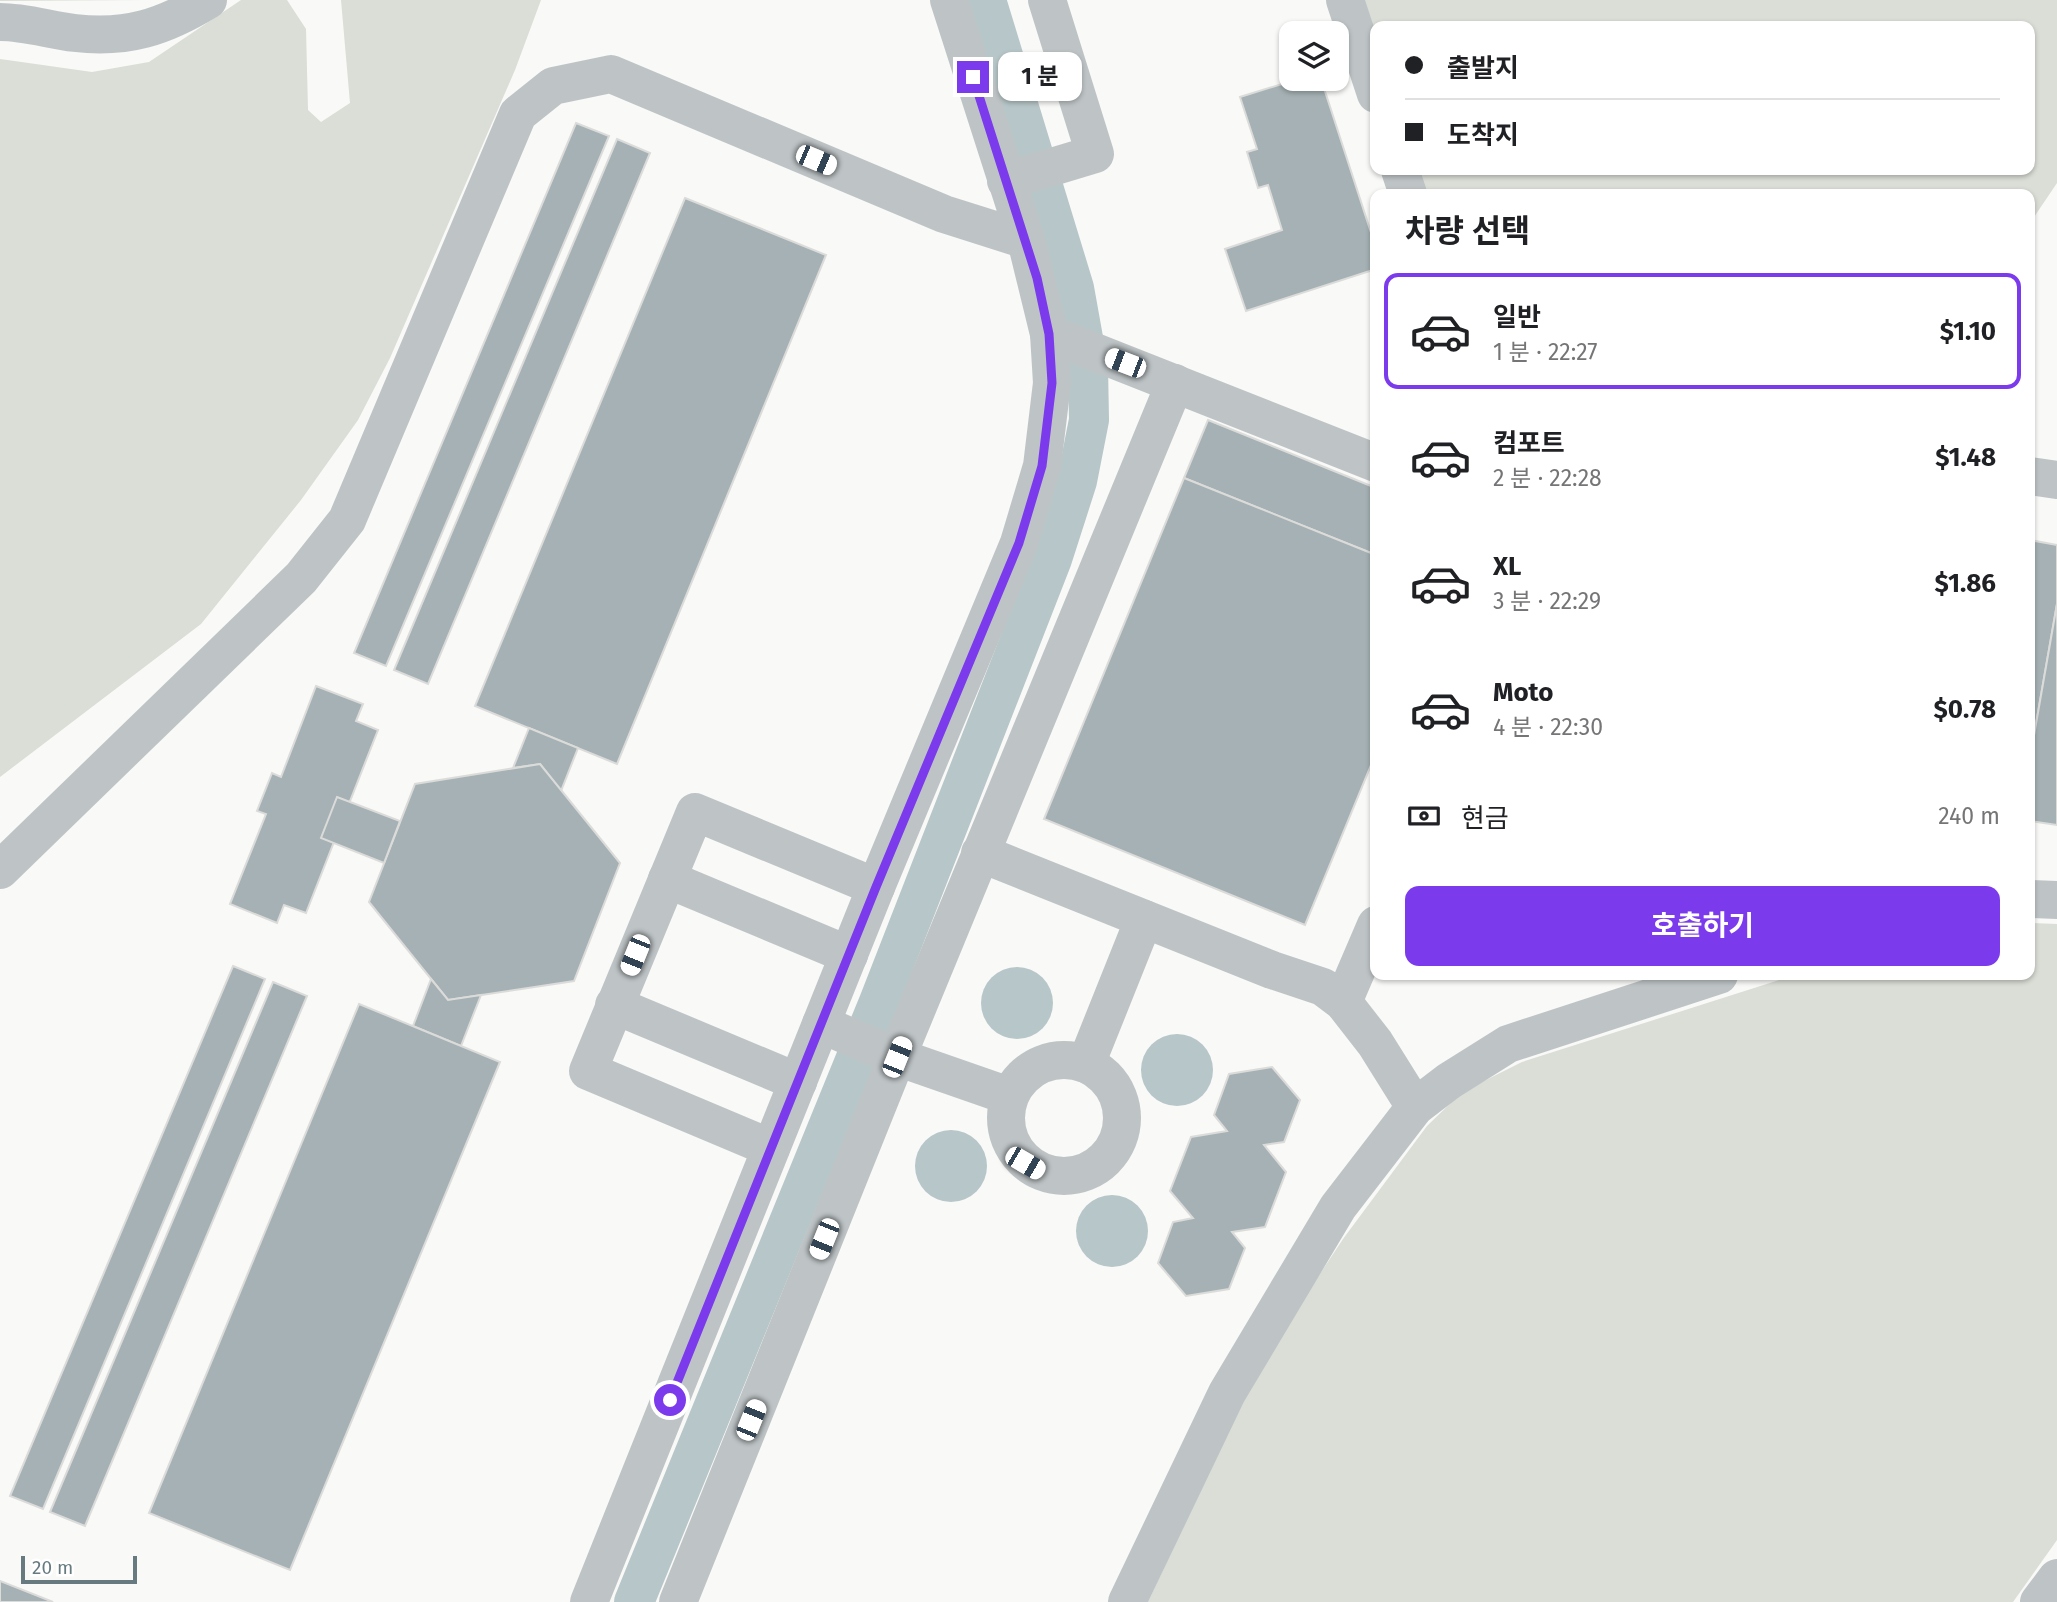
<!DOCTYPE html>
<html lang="ko">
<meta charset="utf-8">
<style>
body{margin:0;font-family:"Fira Sans","Noto Sans KR",sans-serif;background:#f2f2f2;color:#202124;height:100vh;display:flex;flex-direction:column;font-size:26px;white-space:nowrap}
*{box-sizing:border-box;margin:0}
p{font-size:23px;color:#757577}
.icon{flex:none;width:38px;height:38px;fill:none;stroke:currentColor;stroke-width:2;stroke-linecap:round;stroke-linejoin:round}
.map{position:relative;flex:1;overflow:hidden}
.drawer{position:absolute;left:1370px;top:189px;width:665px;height:791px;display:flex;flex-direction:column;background:#fff;border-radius:14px;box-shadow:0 2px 5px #0004}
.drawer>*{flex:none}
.banner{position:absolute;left:1370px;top:21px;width:665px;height:154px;border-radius:14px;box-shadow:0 2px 5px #0004;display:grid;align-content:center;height:154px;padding:0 35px;background:#fff}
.buttons{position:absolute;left:1279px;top:21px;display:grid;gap:14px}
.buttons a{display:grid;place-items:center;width:70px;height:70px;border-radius:14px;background:#fff;box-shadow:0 2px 5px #0004;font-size:35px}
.scale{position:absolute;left:21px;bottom:18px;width:116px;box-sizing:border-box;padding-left:7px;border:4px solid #667a80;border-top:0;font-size:19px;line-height:24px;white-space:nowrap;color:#667a80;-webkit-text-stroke:5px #fff;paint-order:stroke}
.end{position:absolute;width:32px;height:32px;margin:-16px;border:9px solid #7c3aed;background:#fff;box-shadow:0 0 0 4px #fff}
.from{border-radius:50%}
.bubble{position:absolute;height:49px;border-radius:14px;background:#fff;box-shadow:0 2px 5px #0004;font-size:23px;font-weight:700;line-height:49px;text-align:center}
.car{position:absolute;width:21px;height:42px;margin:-21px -10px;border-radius:9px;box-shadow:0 0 5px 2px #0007;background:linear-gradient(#fff 24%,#345 0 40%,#fff 0 76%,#345 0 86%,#fff 0)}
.banner b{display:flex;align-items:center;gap:24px;height:66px;font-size:26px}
.banner b+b{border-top:2px solid #e0e0e0}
.banner i{width:18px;height:18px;background:#202124}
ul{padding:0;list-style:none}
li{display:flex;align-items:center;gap:21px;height:116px;margin:0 14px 10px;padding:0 21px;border:4px solid transparent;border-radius:14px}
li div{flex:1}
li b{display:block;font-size:26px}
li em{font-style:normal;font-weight:700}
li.current{border-color:#7c3aed}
li>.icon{width:63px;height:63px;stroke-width:1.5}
h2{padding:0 35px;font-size:32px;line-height:84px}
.pay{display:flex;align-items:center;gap:18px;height:77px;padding:0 35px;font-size:26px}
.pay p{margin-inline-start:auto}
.button{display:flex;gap:14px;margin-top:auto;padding:14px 35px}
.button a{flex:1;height:80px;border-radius:14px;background:#7c3aed;color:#fff;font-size:28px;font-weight:700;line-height:80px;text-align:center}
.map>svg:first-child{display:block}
.green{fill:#daded6}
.water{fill:#b7c6c8}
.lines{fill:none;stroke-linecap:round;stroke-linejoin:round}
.canal{stroke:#b7c6c8;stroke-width:40}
.building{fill:#a5b1b4;stroke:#dbdbd9;stroke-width:2}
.minor{stroke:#bec4c6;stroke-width:38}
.route{stroke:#7c3aed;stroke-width:9}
</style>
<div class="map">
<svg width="2057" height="1602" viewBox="0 0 2057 1602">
<rect width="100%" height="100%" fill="#f9f9f7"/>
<g class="green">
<path d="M 144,0 L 0,1 L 0,0 Z"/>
<path d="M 241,0 L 287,0 L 306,29 L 308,110 L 321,122 L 350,103 L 341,0 L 541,0 L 515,70 L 390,358 L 358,420 L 301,500 L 201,624 L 0,777 L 0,59 L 92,72 L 149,62 Z"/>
<path d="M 1361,0 L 2057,0 L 2057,183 L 2030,223 L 2030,194 L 1422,194 L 1414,170 L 2030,170 L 2030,26 L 1376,26 L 1375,47 Z"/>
<path d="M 2030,923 L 2057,924 L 2057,1540 L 2013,1602 L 1148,1602 L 1243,1400 L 1273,1345 L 1343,1239 L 1427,1126 L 1462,1092 L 1522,1062 L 1795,975 L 2030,975 Z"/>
</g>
<g class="water">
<circle cx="1017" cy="1003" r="36"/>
<circle cx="1177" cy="1070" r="36"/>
<circle cx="951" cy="1166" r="36"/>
<circle cx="1112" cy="1231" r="36"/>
</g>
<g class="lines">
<path class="canal" d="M 634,1602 L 879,1002 L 1052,559 L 1077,481 L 1089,420 L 1088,366 L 1074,288 L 986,0"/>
</g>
<g class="building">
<path d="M 1298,79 L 1321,79 L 1376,248 L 1376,269 L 1246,311 L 1225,249 L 1282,230 L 1268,185 L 1258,188 L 1247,152 L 1257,149 L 1240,97 Z"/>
<path d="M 576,123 L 609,136 L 386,666 L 354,653 Z"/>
<path d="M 617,139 L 650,153 L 428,684 L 394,670 Z"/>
<path d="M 685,198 L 826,255 L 617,764 L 475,706 Z"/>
<path d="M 1208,420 L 1376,488 L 1376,555 L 1184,478 Z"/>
<path d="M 1184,478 L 1376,555 L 1376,753 L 1305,925 L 1044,819 Z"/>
<path d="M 2030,540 L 2057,545 L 2057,604 L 2030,758 Z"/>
<path d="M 2057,604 L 2057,825 L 2030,821 L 2030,758 Z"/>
<path d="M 316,686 L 363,704 L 356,721 L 378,730 L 306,913 L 284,905 L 277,923 L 230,904 L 266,814 L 257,811 L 272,773 L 281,777 Z"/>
<path d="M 529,728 L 578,748 L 561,791 L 540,764 L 513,768 Z"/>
<path d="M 540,764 L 620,863 L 574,981 L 448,1000 L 369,902 L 415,784 Z"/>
<path d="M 337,797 L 400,821 L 384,863 L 321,838 Z"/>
<path d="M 233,966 L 265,979 L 43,1509 L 10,1496 Z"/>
<path d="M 431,979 L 448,1000 L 481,995 L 461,1046 L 413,1026 Z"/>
<path d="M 273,982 L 307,996 L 85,1526 L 50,1512 Z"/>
<path d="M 359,1004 L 500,1062 L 290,1570 L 149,1513 Z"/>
<path d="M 1272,1067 L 1300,1100 L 1284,1142 L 1264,1145 L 1286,1172 L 1265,1227 L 1232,1232 L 1245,1248 L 1229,1289 L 1186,1296 L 1158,1263 L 1173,1222 L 1193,1218 L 1170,1191 L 1191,1137 L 1227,1131 L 1214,1115 L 1229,1074 Z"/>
<path d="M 0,1581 L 53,1602 L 0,1602 Z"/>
</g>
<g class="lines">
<g class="minor">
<path d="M 1345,0 L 1376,94"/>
<path d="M 0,22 C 25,22 50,30 75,33 C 127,39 164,27 208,0"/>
<path d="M 1400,170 L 1408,194"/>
<path d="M 1006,181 L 1095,154 L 1047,0"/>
<path d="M 1049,334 L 1376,463"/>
<path d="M 2030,476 L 2057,480"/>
<path d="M 980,853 L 1272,970 L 1323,987 L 1343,1002 L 1375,1043 L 1415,1107"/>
<path d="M 0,870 L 301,578 L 347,520 L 518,114 L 553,86 L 611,74 L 944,214 L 1026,240 L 949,0"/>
<path d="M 667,879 L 849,955"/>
<path d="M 2030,899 L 2057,900"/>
<path d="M 1343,1002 L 1376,925"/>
<path d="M 614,1005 L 798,1082"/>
<path d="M 821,1024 L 897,1057 L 1009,1096"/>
<circle cx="1064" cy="1118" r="58"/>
<path d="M 1086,1064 L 1144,919"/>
<path d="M 771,1148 L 588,1071 L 695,812 L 876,887"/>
<path d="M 589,1602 L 876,887 L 1019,543 L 1042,466 L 1052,383 L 1049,334 L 1026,240"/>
<path d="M 678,1602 L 897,1057 L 1175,383"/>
<path d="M 1127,1602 L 1227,1393 L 1338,1207 L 1415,1107 L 1449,1081 L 1508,1044 L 1719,975"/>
<path d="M 2039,1602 L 2057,1578"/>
</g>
</g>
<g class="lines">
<path class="route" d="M 670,1400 L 876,887 L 1019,543 L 1042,466 L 1052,383 L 1049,334 L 1037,278 L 973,77"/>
</g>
</svg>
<div class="buttons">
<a><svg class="icon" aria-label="layers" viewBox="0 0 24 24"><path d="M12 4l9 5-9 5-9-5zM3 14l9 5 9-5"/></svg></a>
</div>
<div class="scale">20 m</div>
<i class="end from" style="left:670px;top:1400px"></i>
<i class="end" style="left:973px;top:77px"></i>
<div class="bubble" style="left:998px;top:52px;width:84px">1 분</div>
<i class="car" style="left:816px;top:160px;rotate:113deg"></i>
<i class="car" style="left:1125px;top:363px;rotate:291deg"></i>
<i class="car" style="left:635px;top:955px;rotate:202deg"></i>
<i class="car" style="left:897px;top:1057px;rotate:22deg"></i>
<i class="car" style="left:1025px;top:1163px;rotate:120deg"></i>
<i class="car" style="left:824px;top:1239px;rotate:202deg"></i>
<i class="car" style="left:751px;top:1420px;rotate:22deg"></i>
<div class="banner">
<b><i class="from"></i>출발지</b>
<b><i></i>도착지</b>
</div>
<section class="drawer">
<h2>차량 선택</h2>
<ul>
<li class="current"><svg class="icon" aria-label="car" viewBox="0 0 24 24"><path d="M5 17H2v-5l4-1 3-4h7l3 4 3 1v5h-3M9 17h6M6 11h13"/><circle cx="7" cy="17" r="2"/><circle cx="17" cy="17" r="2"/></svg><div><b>일반</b><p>1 분 · 22:27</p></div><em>$1.10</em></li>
<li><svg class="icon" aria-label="car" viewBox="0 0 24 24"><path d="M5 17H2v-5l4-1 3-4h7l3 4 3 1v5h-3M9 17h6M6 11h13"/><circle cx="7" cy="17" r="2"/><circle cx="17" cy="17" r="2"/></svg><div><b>컴포트</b><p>2 분 · 22:28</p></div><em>$1.48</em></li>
<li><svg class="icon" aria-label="car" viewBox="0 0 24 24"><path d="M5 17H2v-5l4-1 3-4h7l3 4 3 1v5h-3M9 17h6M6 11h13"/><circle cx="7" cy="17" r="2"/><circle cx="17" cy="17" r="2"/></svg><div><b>XL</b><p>3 분 · 22:29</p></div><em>$1.86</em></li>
<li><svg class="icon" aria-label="car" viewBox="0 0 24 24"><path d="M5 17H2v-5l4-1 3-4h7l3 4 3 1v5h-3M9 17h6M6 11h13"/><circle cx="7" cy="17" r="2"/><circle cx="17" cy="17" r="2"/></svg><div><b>Moto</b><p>4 분 · 22:30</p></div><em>$0.78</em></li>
</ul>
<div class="pay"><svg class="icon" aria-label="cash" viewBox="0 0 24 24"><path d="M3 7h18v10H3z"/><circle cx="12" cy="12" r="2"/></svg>현금<p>240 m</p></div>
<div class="button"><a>호출하기</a></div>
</section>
</div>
